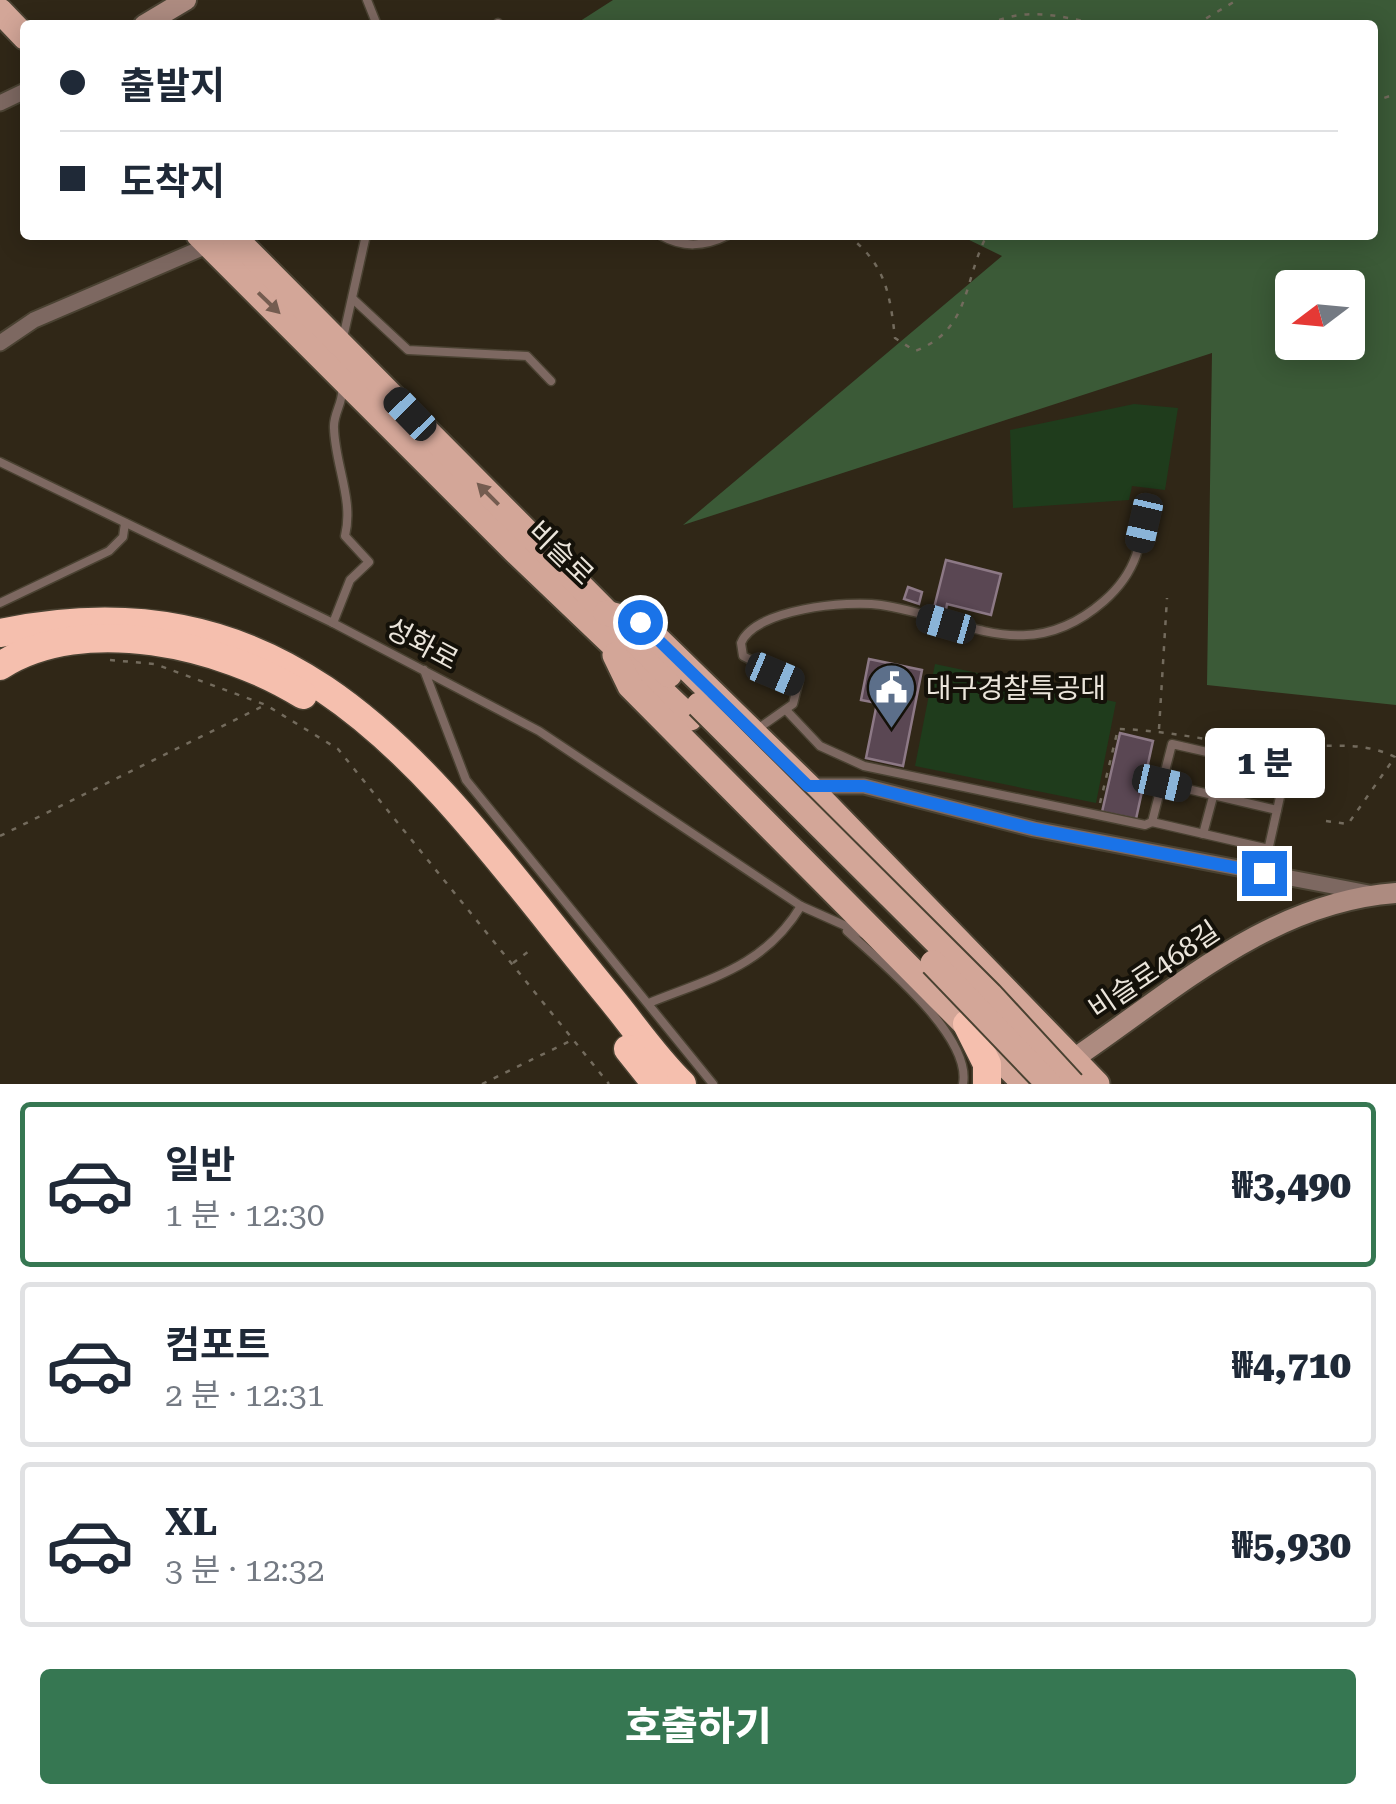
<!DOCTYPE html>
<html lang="ko">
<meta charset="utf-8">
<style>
body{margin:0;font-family:"Roboto Serif","Noto Sans KR",serif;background:#f6f6f7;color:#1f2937;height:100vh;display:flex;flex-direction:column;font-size:38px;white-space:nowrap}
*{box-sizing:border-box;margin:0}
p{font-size:32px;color:#747a83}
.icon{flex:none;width:55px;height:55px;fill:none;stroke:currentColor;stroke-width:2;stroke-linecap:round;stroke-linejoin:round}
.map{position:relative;height:1084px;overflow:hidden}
.side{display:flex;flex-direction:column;background:#fff;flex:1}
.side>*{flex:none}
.top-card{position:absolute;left:20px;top:20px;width:1358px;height:220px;border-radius:10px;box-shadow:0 5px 25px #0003;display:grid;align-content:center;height:220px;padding:0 40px;background:#fff}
.needle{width:65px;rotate:254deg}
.tools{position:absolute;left:1275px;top:270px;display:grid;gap:20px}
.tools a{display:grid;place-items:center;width:90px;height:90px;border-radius:10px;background:#fff;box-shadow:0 5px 25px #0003;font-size:50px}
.end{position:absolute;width:45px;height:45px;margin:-22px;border:12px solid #1a73e8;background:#fff;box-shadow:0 0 0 5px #fff}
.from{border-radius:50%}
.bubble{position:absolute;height:70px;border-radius:10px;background:#fff;box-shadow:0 5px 25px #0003;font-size:32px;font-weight:800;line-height:70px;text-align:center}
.car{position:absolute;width:30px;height:60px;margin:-30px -15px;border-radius:12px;box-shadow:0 0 8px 2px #0007;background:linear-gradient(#222 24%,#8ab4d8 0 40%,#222 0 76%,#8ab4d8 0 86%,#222 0)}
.top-card b{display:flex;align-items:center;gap:35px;height:95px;font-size:38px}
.top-card b+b{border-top:2px solid #e0e1e3}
.top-card i{width:25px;height:25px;background:#1f2937}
ul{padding:18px 0 0;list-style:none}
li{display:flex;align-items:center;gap:30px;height:165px;margin:0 20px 15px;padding:0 20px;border:5px solid #e0e1e3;border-radius:10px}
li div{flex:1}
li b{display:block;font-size:38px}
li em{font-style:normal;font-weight:800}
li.on{border-color:#367752}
li>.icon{width:90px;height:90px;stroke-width:1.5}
.primary-button{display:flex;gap:20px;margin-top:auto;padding:20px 40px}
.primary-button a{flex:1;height:115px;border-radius:10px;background:#367752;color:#fff;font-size:40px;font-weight:800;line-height:115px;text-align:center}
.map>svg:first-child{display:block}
.green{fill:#1f3c1c}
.forest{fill:#3b5a37;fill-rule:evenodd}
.building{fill:#5a4753;stroke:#8d7986;stroke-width:2.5}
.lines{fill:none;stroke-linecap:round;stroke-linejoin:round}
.lane-casing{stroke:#4a4232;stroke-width:11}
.street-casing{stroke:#4a4232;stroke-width:19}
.secondary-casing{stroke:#4a4232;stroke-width:24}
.primary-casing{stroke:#4a4232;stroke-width:29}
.highway-casing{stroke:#4a4232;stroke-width:31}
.path{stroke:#736b5d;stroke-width:2.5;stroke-dasharray:5 8;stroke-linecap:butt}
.lane{stroke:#7d6861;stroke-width:8}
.street{stroke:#7d6861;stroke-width:15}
.secondary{stroke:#ad8b80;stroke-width:20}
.primary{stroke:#d3a698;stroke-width:25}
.highway{stroke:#f5bfae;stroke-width:28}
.primary-bridge-casing{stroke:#4a4232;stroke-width:29;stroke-linecap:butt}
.primary-bridge{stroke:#d3a698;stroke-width:25}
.oneway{fill:#745c50}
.route{stroke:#1a73e8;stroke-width:12}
.labels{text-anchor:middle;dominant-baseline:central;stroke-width:8;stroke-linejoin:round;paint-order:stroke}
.street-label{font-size:28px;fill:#ebe5db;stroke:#141109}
.poi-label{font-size:28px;fill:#ebe5db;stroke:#141109;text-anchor:start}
</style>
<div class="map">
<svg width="1396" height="1084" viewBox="0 0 1396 1084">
<rect width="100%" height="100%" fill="#302717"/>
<g class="green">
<path d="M 1134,404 L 1178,408 L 1165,490 L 1132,486 L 1129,500 L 1013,508 L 1010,430 Z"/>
<path d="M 935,664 L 1116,702 L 1096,803 L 915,766 Z"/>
</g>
<path class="forest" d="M 613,0 L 1396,0 L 1396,705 L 1207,685 L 1212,353 L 683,525 L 1002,256 L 959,235 L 1372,235 L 1372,25 L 574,25 ZM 1292,288 L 1348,288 L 1348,342 L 1292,342 Z"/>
<g class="building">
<path d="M 946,560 L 1001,574 L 991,615 L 947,604 L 945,615 L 933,612 Z"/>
<path d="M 908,587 L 922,592 L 919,604 L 904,599 Z"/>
<path d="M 869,659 L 922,670 L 903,766 L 866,758 L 877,703 L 861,700 Z"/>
<path d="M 1120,733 L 1153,741 L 1136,819 L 1102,812 Z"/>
</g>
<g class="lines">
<defs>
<g id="lane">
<path d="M 367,0 L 377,25"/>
<path d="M 498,23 L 498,25"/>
<path d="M 660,235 C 683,248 704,247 728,235"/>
<path d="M 353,299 L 408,350 L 527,356 L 551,381"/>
<path d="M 343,338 L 366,235"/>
<path d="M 0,462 L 333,623 L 539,731 L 801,906 L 864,934"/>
<path d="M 0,603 L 109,551 L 123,537 L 125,523"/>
<path d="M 333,623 L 350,580 L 369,562 L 345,536 C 354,500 335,465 334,428 C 333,414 343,403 342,390"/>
<path d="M 424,670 L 466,780 L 713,1084"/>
<path d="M 786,710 L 820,746 L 864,766 L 1145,825 L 1152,822"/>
<path d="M 756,730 L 793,704 L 798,684 L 743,656 L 741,643 C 755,609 847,600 881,605 C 964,617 1026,669 1104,601 C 1136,573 1145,541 1142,499"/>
<path d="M 1162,783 L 1277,810"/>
<path d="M 1203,834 L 1224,756"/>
<path d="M 1263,873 L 1286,770 L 1172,744 L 1152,822 L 1269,849"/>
<path d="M 847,931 C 882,963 972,1036 963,1084"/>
<path d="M 649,1003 C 711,978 764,967 801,906"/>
</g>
<g id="street">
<path d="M 0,103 L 25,91"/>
<path d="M 0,343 L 34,320 L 209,245"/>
<path d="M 809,786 L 864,786 L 1034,829 L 1369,893"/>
</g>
<g id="secondary">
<path d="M 144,25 L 186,0"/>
<path d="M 1063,1066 C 1166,998 1266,902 1396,893"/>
</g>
<g id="primary">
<path d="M 0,11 L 25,37"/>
<path d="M 199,235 L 514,550 L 690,718"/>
<path d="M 232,235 L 669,675"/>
<path d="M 606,613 L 640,622 L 808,786 L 1097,1084"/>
<path d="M 615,655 L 630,686 L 1025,1084"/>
</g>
<g id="highway">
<path d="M 0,633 C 309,568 439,790 609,996 C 633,1025 655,1058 682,1084"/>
<path d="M 0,666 C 84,612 223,645 303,695"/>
<path d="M 967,1024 L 987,1064 L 987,1084"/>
<path d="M 628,1049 L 656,1084"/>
</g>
</defs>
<use href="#lane" class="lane-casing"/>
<use href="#street" class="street-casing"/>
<use href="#secondary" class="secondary-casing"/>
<use href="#primary" class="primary-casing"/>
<use href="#highway" class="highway-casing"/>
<g class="path">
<path d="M 987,25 C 1027,6 1059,16 1101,25"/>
<path d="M 1195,25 L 1237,0"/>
<path d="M 1372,102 L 1396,94"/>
<path d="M 847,235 C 885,263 890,293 895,338 L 915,351 C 971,330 963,281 987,235"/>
<path d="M 110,660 L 155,664 L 266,705 L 338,749 L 609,1084"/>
<path d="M 1159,729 L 1167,598"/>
<path d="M 1100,803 L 1118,729 C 1170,730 1220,744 1272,747 C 1314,749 1357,738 1395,757 L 1348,824 L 1326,821"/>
<path d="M 0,836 L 263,706"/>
<path d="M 513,963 L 529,951"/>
<path d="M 482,1084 L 570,1041"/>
</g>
<use href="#lane" class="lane"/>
<use href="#street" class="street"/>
<use href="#secondary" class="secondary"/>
<use href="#primary" class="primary"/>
<use href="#highway" class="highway"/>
<defs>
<g id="primary-bridge">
<path d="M 699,705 L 990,995 L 1072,1084"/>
<path d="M 933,963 L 1049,1084"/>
</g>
</defs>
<use href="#primary-bridge" class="primary-bridge-casing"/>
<use href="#primary-bridge" class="primary-bridge"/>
</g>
<defs><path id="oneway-solid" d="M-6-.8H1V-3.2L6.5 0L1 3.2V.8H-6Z" transform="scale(2.5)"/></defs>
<g class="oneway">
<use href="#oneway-solid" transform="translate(269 303) rotate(44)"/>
<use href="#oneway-solid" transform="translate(488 494) rotate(-135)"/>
</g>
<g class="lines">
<path class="route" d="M 640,622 L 808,786 L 864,786 L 1034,829 L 1264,873"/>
</g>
<defs>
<symbol id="civic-pin" viewBox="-11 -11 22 30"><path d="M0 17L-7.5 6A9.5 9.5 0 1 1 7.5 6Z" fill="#5c6f8a" stroke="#141109"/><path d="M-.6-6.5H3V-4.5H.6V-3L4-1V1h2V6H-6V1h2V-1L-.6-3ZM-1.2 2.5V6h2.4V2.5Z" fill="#fff"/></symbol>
</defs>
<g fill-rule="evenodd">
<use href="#civic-pin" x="864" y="660" width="55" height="75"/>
</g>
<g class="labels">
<g class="street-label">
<text transform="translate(561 553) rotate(44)">비슬로</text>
<text transform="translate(422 644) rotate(28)">성화로</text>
<text transform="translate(1154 970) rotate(-34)">비슬로468길</text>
</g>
<g class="poi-label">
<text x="926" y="688">대구경찰특공대</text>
</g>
</g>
</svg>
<div class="tools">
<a><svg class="needle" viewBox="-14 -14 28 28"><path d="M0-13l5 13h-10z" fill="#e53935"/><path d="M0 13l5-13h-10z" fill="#747a83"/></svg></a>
</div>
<i class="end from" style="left:640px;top:622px"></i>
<i class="end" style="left:1264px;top:873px"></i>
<div class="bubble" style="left:1205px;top:728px;width:120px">1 분</div>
<i class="car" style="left:410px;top:414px;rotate:316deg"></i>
<i class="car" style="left:1144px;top:523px;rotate:193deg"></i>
<i class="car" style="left:946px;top:624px;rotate:286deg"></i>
<i class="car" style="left:775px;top:674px;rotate:113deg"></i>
<i class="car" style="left:1162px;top:783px;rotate:103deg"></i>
<div class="top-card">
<b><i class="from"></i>출발지</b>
<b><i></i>도착지</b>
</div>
</div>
<section class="side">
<ul>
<li class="on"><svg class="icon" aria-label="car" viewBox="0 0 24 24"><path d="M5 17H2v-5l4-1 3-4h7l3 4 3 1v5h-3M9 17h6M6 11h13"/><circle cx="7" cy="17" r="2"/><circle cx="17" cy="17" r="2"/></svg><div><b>일반</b><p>1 분 · 12:30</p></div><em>₩3,490</em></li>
<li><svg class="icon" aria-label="car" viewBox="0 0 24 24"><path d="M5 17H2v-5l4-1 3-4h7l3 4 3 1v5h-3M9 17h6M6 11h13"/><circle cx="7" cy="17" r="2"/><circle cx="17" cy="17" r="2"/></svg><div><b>컴포트</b><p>2 분 · 12:31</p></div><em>₩4,710</em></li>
<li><svg class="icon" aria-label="car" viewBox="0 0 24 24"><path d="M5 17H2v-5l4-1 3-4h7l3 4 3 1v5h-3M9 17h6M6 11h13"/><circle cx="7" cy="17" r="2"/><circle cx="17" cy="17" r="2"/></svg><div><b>XL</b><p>3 분 · 12:32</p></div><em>₩5,930</em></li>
</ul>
<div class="primary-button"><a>호출하기</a></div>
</section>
